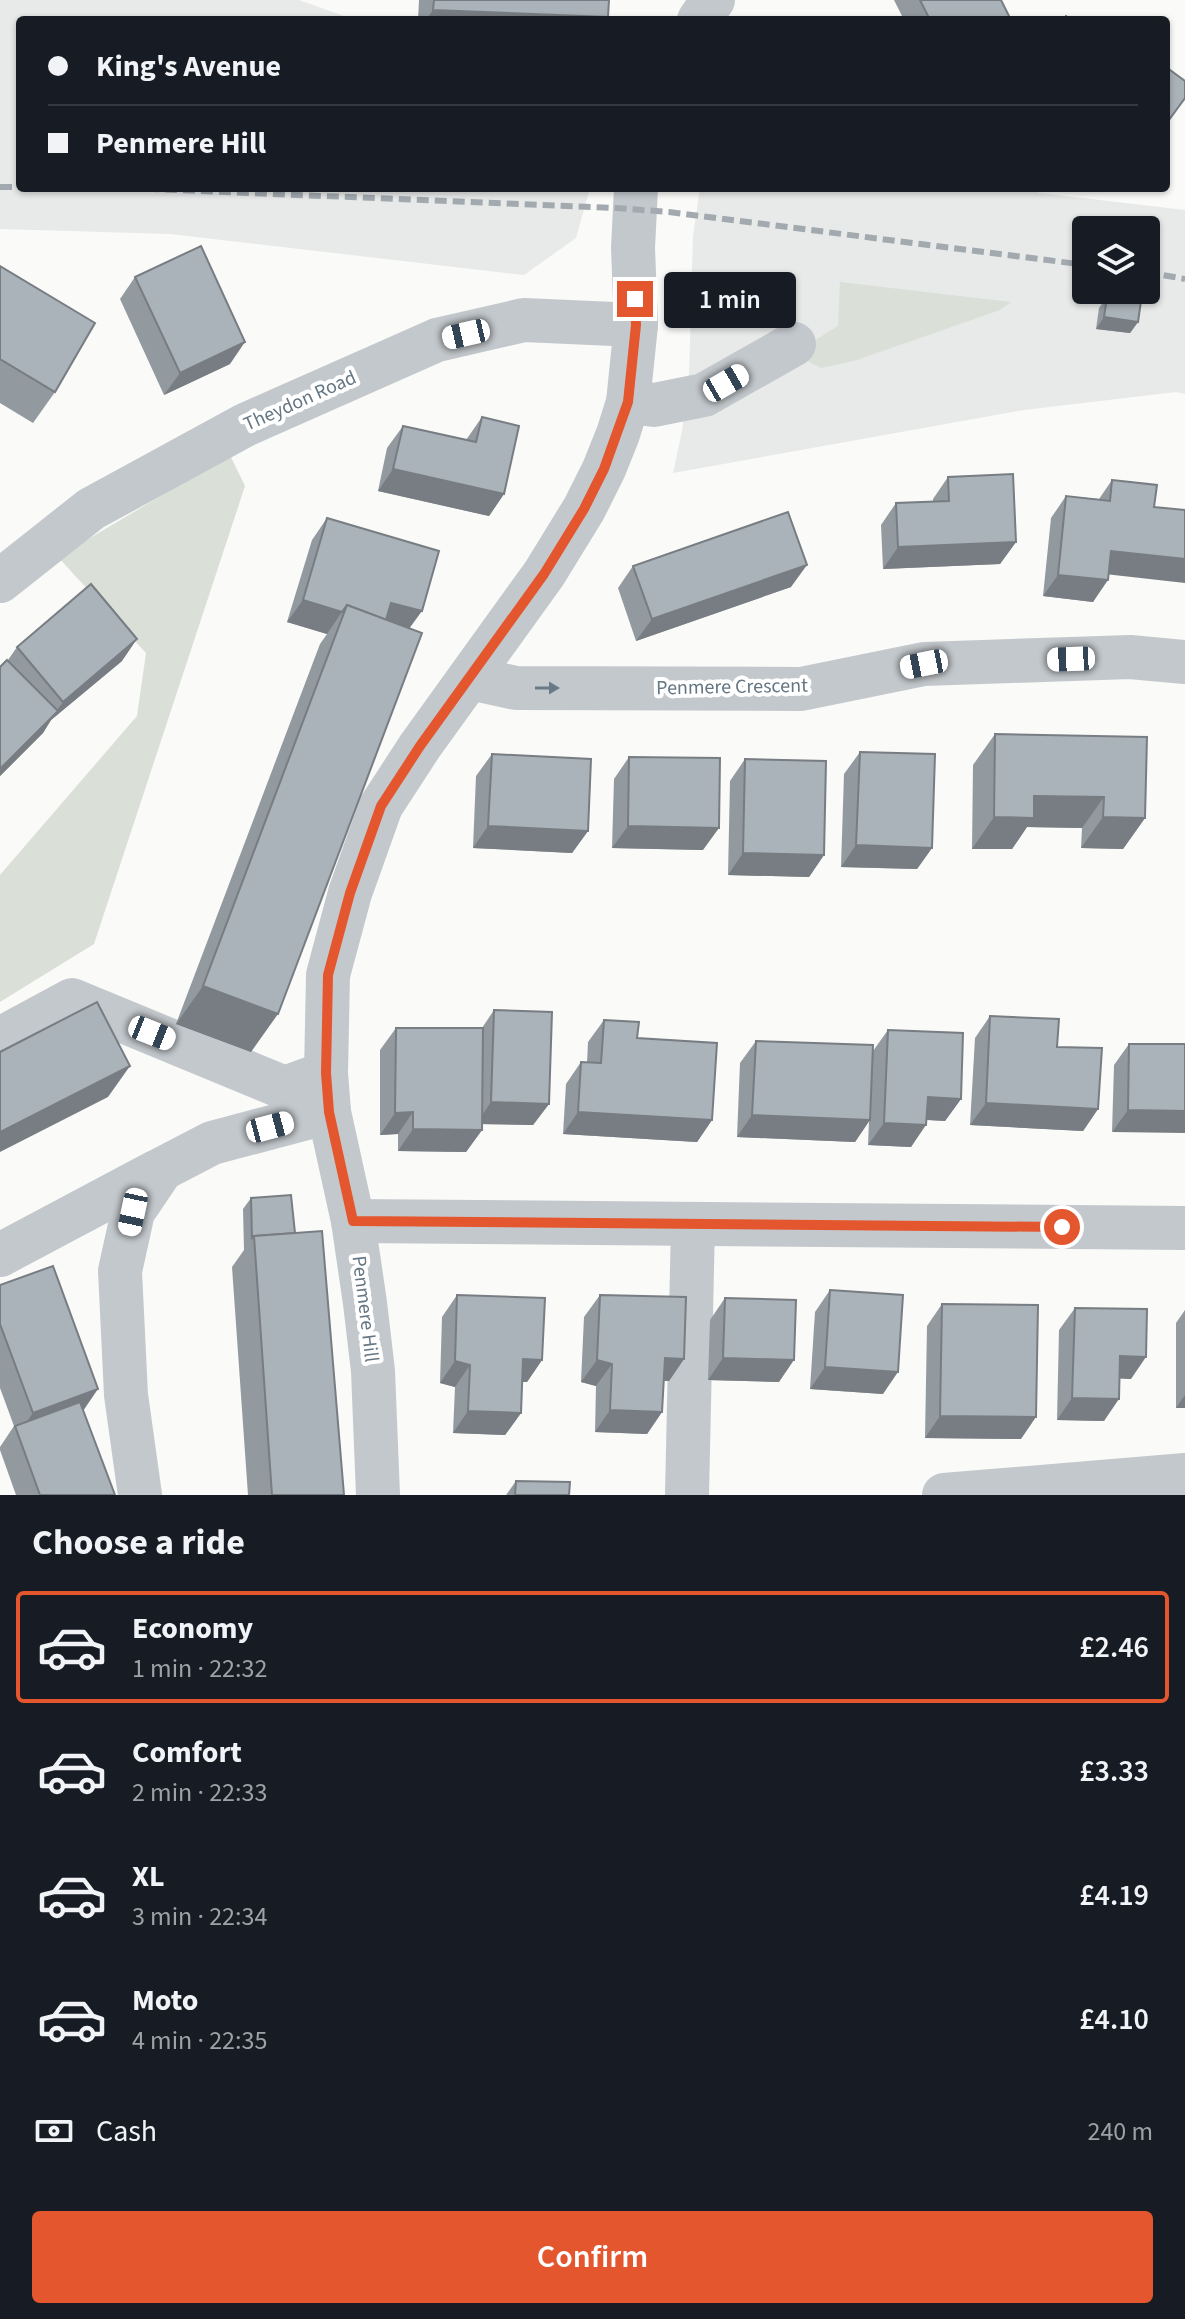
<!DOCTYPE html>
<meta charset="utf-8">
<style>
body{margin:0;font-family:"Source Sans 3",sans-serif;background:#20242c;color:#f1f3f6;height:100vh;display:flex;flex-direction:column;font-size:30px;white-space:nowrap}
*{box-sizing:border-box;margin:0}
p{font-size:26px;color:#9ea1a6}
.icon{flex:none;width:44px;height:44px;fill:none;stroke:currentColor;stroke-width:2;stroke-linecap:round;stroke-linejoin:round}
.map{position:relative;height:1495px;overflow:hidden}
.details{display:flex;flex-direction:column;background:#171b24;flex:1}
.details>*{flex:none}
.hud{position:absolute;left:16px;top:16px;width:1154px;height:176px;border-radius:8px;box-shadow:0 2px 6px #0004;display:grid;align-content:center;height:176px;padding:0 32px;background:#171b24}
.buttons{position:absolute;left:1072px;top:216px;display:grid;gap:16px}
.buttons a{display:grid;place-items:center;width:88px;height:88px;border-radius:8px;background:#171b24;box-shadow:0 2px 6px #0004;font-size:40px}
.end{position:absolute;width:36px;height:36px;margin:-18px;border:10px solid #e4572e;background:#fff;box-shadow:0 0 0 4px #fff}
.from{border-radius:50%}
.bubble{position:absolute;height:56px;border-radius:8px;background:#171b24;box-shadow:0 2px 6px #0004;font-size:26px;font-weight:600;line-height:56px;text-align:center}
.car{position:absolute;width:24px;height:48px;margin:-24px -12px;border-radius:10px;box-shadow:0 0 6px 2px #0007;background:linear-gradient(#fff 24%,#345 0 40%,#fff 0 76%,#345 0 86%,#fff 0)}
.hud b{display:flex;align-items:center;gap:28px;height:76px;font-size:30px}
.hud b+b{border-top:2px solid #363941}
.hud i{width:20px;height:20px;background:#f1f3f6}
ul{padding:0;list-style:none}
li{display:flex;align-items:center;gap:24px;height:112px;margin:0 16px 12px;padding:0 16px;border:4px solid transparent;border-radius:8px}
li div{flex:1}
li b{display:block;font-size:30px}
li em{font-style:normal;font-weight:600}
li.active{border-color:#e4572e}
li>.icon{width:72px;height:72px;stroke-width:1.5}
h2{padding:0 32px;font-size:36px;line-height:96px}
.pay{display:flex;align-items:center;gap:20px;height:88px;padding:0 32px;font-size:30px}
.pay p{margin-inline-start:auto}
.button{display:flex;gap:16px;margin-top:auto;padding:16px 32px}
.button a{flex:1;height:92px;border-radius:8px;background:#e4572e;color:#fff;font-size:32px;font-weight:600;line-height:92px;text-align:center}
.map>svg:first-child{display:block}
.built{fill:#e8e9e9;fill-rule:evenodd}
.green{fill:#dadfd7}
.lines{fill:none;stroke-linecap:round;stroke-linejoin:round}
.minor{stroke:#c3c8cc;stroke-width:44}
.rail{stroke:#a2aab0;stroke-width:6;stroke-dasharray:12 6;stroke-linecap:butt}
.wall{fill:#929a9f}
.shaded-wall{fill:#777d82}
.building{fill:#aab3b9;stroke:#777d82;stroke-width:2}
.oneway{fill:#6a7a87}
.route{stroke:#e4572e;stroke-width:10}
.labels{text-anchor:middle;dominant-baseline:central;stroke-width:8;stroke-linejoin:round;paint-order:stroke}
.street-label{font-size:20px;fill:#657683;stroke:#fff}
</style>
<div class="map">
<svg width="1185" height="1495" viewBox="0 0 1185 1495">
<rect width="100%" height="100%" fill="#fafaf8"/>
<g class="built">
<path d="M 0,0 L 299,0 L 355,20 L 20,20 L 20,188 L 590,188 L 576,238 L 524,275 L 170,234 L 0,229 Z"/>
<path d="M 700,188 L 1022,188 L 1040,193 L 1185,210 L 1185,394 L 1176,392 L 1024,410 L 673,473 L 682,431 L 689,373 L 693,236 ZM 1086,230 L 1146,230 L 1146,290 L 1086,290 Z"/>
</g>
<g class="green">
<path d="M 840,282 L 1011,302 L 1000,310 L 854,361 L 821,368 L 802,358 L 801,349 L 838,326 Z"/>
<path d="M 230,455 L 245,486 L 94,944 L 0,1002 L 0,875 L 137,716 L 146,653 L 58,557 Z"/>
</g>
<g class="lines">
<g class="minor">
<path d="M 699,20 L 713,0"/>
<path d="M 628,402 L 654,405 L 704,395 L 794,344"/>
<path d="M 0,581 L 91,509 L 245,425 L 437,340 L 524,320 L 636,325"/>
<path d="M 470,678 L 516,688 L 801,689 L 924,664 L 1130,657 L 1185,662"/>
<path d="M 0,1039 L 72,1000 L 285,1088 L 326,1073"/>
<path d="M 353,1221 L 1185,1228"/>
<path d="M 0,1255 L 156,1172"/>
<path d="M 140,1495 L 126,1395 L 120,1271 L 133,1212 L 162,1169 L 212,1143 L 329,1112"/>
<path d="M 378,1495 L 373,1371 L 365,1303 L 353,1221 L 329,1112 L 326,1073 L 328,975 L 350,893 L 381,806 L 420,746 L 544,574 L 584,509 L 604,469 L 618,434 L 628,402 L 636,325 L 633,248 L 636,188"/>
<path d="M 687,1495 L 693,1224"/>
<path d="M 944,1495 L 1185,1475"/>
</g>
<g class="rail">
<path d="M 0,187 L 20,187"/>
<path d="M 129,188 L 616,208 L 669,212 L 1086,265"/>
<path d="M 1146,272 L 1185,279"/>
</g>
</g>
<g class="wall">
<path d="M 419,0 L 609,0 L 606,20 L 418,20 Z"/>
<path d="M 894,0 L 1001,0 L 1011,20 L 904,20 Z"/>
<path d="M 0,266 L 55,392 L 33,423 L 0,403 Z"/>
<path d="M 135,277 L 230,364 L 164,395 L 120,299 Z"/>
<path d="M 1107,297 L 1138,322 L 1130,333 L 1096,329 L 1099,308 Z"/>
<path d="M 482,417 L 504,494 L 489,516 L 378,491 L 387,448 L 403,426 L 466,440 Z"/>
<path d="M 948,477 L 1016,542 L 1000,564 L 883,569 L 881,525 L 896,503 L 933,501 L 933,499 Z"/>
<path d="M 1112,480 L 1109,574 L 1093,602 L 1043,596 L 1051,518 L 1066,496 L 1099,499 Z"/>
<path d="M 327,518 L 409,628 L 251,1052 L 176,1024 L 320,644 L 327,634 L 287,622 L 312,540 Z"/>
<path d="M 633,566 L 791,587 L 636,641 L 618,588 Z"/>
<path d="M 17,647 L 122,661 L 51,720 L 43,733 L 0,776 L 0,667 L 8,660 Z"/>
<path d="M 995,734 L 1145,818 L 1123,849 L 1081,848 L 1082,828 L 1027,827 L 1012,849 L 972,849 L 973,765 Z"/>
<path d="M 860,752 L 932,848 L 917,869 L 841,867 L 844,774 Z"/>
<path d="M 492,754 L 588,831 L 572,853 L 473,848 L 476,776 Z"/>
<path d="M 629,757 L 703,850 L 612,848 L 614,779 Z"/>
<path d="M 745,759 L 824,855 L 809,877 L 728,875 L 730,781 Z"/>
<path d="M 494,1010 L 549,1104 L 533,1125 L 482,1124 L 482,1130 L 466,1152 L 398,1151 L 398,1134 L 380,1135 L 380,1050 L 396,1028 L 482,1028 Z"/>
<path d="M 990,1016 L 1057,1047 L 1098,1109 L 1083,1131 L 970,1125 L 975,1038 Z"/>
<path d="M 604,1020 L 637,1038 L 712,1120 L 697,1142 L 563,1134 L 566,1084 L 581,1062 L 587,1063 L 588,1042 Z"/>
<path d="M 888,1030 L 961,1099 L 945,1121 L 927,1120 L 911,1147 L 868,1145 L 869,1121 L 855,1142 L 737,1137 L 740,1063 L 756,1041 L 873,1051 Z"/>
<path d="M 1129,1044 L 1185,1044 L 1112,1132 L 1114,1065 Z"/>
<path d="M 251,1198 L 295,1233 L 344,1495 L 248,1495 L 232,1267 L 244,1250 L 243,1209 Z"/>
<path d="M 0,1285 L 83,1410 L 115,1495 L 16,1495 L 0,1450 L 0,1447 L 14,1426 L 0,1388 Z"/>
<path d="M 830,1290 L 883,1394 L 810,1389 L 815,1312 Z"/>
<path d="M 457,1295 L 542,1360 L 527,1382 L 522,1382 L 521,1413 L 505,1435 L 453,1433 L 455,1387 L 440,1383 L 442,1317 Z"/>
<path d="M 600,1295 L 684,1359 L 669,1381 L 664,1381 L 662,1412 L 647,1434 L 595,1432 L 596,1386 L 581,1382 L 584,1317 Z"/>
<path d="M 725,1298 L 779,1382 L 708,1380 L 710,1320 Z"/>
<path d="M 942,1304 L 1021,1439 L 925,1438 L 927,1326 Z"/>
<path d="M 1075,1308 L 1131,1379 L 1120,1378 L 1104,1421 L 1057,1420 L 1059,1330 Z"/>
<path d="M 1185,1310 L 1185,1408 L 1176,1408 L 1176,1323 Z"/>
<path d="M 516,1481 L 569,1495 L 506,1495 Z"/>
</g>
<g class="shaded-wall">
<path d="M 433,10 L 608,17 L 606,20 L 426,20 Z"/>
<path d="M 1104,317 L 1138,322 L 1130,333 L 1096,329 Z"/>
<path d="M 245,342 L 230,364 L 164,395 L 180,373 Z"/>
<path d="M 393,469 L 504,494 L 489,516 L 378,491 Z"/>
<path d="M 1016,542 L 1000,564 L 883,569 L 898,547 Z"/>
<path d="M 1111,551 L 1185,559 L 1185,583 L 1096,573 Z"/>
<path d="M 807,565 L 791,587 L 636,641 L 652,619 Z"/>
<path d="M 1058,575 L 1108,580 L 1093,602 L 1043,596 Z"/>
<path d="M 303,600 L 342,612 L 327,634 L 287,622 Z"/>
<path d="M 391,603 L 422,611 L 406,633 L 377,622 Z"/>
<path d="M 137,639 L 122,661 L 51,720 L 43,733 L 0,776 L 0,769 L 53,716 L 63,702 Z"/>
<path d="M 1034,796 L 1104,797 L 1082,828 L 1027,827 L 1012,849 L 972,849 L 994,817 Z"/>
<path d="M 1103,817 L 1145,818 L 1123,849 L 1081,848 Z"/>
<path d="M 488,826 L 588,831 L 572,853 L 473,848 Z"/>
<path d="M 628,826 L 719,828 L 703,850 L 612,848 Z"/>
<path d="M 856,845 L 932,848 L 917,869 L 841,867 Z"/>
<path d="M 743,853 L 824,855 L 809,877 L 728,875 Z"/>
<path d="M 203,986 L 278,1014 L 251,1052 L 176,1024 Z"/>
<path d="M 130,1066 L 108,1097 L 0,1152 L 0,1132 Z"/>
<path d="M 928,1097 L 961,1099 L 945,1121 L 913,1119 Z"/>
<path d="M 491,1102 L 549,1104 L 533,1125 L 476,1124 Z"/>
<path d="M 986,1103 L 1098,1109 L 1083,1131 L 970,1125 Z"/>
<path d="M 1128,1110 L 1185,1111 L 1185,1133 L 1112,1132 Z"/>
<path d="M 413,1112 L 398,1134 L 380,1135 L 395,1113 Z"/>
<path d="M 578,1112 L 712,1120 L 697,1142 L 563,1134 Z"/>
<path d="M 752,1115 L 870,1120 L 855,1142 L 737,1137 Z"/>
<path d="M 884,1123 L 926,1125 L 911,1147 L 868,1145 Z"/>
<path d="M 413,1129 L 482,1130 L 466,1152 L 398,1151 Z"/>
<path d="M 1120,1356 L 1146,1357 L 1131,1379 L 1105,1378 Z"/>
<path d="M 665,1358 L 684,1359 L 669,1381 L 649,1380 Z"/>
<path d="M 723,1358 L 794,1360 L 779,1382 L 708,1380 Z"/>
<path d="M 523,1359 L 542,1360 L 527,1382 L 508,1381 Z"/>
<path d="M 597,1360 L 612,1364 L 596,1386 L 581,1382 Z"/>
<path d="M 455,1361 L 470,1365 L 455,1387 L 440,1383 Z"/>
<path d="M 825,1367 L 898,1372 L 883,1394 L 810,1389 Z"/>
<path d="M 98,1389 L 83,1411 L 17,1435 L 33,1413 Z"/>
<path d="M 1185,1395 L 1185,1408 L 1176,1408 Z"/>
<path d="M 1072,1398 L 1119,1399 L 1104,1421 L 1057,1420 Z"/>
<path d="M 610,1410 L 662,1412 L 647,1434 L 595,1432 Z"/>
<path d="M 468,1411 L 521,1413 L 505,1435 L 453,1433 Z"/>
<path d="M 940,1416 L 1036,1417 L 1021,1439 L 925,1438 Z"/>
</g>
<g class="building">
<path d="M 434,0 L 609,0 L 608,17 L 433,10 Z"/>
<path d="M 920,0 L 1001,0 L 1011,20 L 930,20 Z"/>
<path d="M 1066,16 L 1072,20 L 1063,20 Z"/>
<path d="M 1166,67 L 1185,81 L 1185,98 L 1166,124 Z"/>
<path d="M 201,246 L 245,342 L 180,373 L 135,277 Z"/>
<path d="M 0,266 L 95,323 L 55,392 L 0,359 Z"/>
<path d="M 1107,297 L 1141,301 L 1138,322 L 1104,317 Z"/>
<path d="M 482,417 L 519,426 L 504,494 L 393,469 L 403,426 L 476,442 Z"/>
<path d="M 1013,474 L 1016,542 L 898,547 L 896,503 L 949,501 L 948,477 Z"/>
<path d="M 1112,480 L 1157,485 L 1154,507 L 1185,510 L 1185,559 L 1111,551 L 1108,580 L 1058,575 L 1066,496 L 1110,501 Z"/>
<path d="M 788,512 L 807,565 L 652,619 L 633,566 Z"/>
<path d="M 327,518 L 439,551 L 422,611 L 391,603 L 386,620 L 347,605 L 342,612 L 303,600 Z"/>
<path d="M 91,584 L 137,639 L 63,702 L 17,647 Z"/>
<path d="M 347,605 L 422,633 L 278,1014 L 203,986 Z"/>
<path d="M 7,660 L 58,711 L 0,769 L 0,667 Z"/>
<path d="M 995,734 L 1147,737 L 1145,818 L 1103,817 L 1104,797 L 1034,796 L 1034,818 L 994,817 Z"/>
<path d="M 860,752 L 935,754 L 932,848 L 856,845 Z"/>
<path d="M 492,754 L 591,759 L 588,831 L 488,826 Z"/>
<path d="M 629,757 L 720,758 L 719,828 L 628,826 Z"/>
<path d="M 745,759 L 826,761 L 824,855 L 743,853 Z"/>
<path d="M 97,1002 L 130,1066 L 0,1132 L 0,1052 Z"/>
<path d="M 494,1010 L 552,1012 L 549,1104 L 491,1102 Z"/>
<path d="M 990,1016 L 1059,1019 L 1057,1047 L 1102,1048 L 1098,1109 L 986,1103 Z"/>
<path d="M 604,1020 L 639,1022 L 637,1038 L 717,1043 L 712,1120 L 578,1112 L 581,1062 L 601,1063 Z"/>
<path d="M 396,1028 L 483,1028 L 482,1130 L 413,1129 L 413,1112 L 395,1113 Z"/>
<path d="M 888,1030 L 963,1033 L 961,1099 L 928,1097 L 926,1125 L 884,1123 Z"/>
<path d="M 756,1041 L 873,1045 L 870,1120 L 752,1115 Z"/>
<path d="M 1129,1044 L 1185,1044 L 1185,1111 L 1128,1110 Z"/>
<path d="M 291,1195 L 295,1233 L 254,1236 L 252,1238 L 251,1198 Z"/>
<path d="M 322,1231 L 344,1495 L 272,1495 L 254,1236 Z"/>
<path d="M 53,1266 L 98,1389 L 33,1413 L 0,1324 L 0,1285 Z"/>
<path d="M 830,1290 L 903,1295 L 898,1372 L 825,1367 Z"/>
<path d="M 457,1295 L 545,1298 L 542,1360 L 523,1359 L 521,1413 L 468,1411 L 470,1365 L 455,1361 Z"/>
<path d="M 600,1295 L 686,1297 L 684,1359 L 665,1358 L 662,1412 L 610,1410 L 612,1364 L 597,1360 Z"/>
<path d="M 725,1298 L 796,1300 L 794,1360 L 723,1358 Z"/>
<path d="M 942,1304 L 1038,1305 L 1036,1417 L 940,1416 Z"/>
<path d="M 1075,1308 L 1147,1309 L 1146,1357 L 1120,1356 L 1119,1399 L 1072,1398 Z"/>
<path d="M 80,1402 L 115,1495 L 40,1495 L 15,1426 Z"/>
<path d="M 516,1481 L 570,1482 L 569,1495 L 515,1495 Z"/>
</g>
<defs><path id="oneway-solid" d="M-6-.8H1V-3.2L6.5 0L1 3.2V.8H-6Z" transform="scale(2)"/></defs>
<use class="oneway" href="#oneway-solid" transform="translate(547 688)"/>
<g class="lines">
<path class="route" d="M 635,299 L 636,325 L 628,402 L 604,469 L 584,509 L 544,574 L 420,746 L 381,806 L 350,893 L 328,975 L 326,1073 L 329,1112 L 353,1221 L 1062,1227"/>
</g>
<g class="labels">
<g class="street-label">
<text transform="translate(300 401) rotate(-24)">Theydon Road</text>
<text transform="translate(732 687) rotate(-1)">Penmere Crescent</text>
<text transform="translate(365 1309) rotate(83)">Penmere Hill</text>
</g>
</g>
</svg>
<div class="buttons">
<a><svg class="icon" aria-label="layers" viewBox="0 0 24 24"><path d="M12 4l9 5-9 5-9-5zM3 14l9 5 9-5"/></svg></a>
</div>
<i class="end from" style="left:1062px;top:1227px"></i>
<i class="end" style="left:635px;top:299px"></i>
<div class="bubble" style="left:664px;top:272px;width:132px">1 min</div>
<i class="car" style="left:466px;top:334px;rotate:257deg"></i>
<i class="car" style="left:726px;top:383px;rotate:60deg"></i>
<i class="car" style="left:1071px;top:659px;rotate:268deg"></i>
<i class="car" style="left:924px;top:664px;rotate:259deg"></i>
<i class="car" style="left:152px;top:1033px;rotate:112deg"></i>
<i class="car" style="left:270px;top:1127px;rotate:75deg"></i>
<i class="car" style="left:133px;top:1212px;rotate:192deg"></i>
<div class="hud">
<b><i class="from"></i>King's Avenue</b>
<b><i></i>Penmere Hill</b>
</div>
</div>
<section class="details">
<h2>Choose a ride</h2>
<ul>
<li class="active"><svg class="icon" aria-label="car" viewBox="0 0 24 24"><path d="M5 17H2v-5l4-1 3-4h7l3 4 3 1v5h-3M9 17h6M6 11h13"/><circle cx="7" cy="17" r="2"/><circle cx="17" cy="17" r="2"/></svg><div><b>Economy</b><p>1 min · 22:32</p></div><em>£2.46</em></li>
<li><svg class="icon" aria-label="car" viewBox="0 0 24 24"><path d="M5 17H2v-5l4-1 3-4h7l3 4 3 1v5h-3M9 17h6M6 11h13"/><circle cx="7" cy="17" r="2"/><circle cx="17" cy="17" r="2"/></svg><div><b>Comfort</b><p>2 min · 22:33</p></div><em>£3.33</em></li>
<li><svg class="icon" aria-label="car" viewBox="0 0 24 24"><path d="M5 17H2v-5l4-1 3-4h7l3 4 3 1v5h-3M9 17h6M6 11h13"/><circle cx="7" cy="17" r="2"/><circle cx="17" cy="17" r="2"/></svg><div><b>XL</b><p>3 min · 22:34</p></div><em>£4.19</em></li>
<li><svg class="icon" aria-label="car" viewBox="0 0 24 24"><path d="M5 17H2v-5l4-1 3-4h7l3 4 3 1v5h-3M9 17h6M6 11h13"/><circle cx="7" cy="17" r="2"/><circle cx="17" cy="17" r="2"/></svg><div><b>Moto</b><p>4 min · 22:35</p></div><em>£4.10</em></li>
</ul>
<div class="pay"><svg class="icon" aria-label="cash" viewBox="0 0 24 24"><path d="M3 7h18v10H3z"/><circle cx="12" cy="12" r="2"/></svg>Cash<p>240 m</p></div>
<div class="button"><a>Confirm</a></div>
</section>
